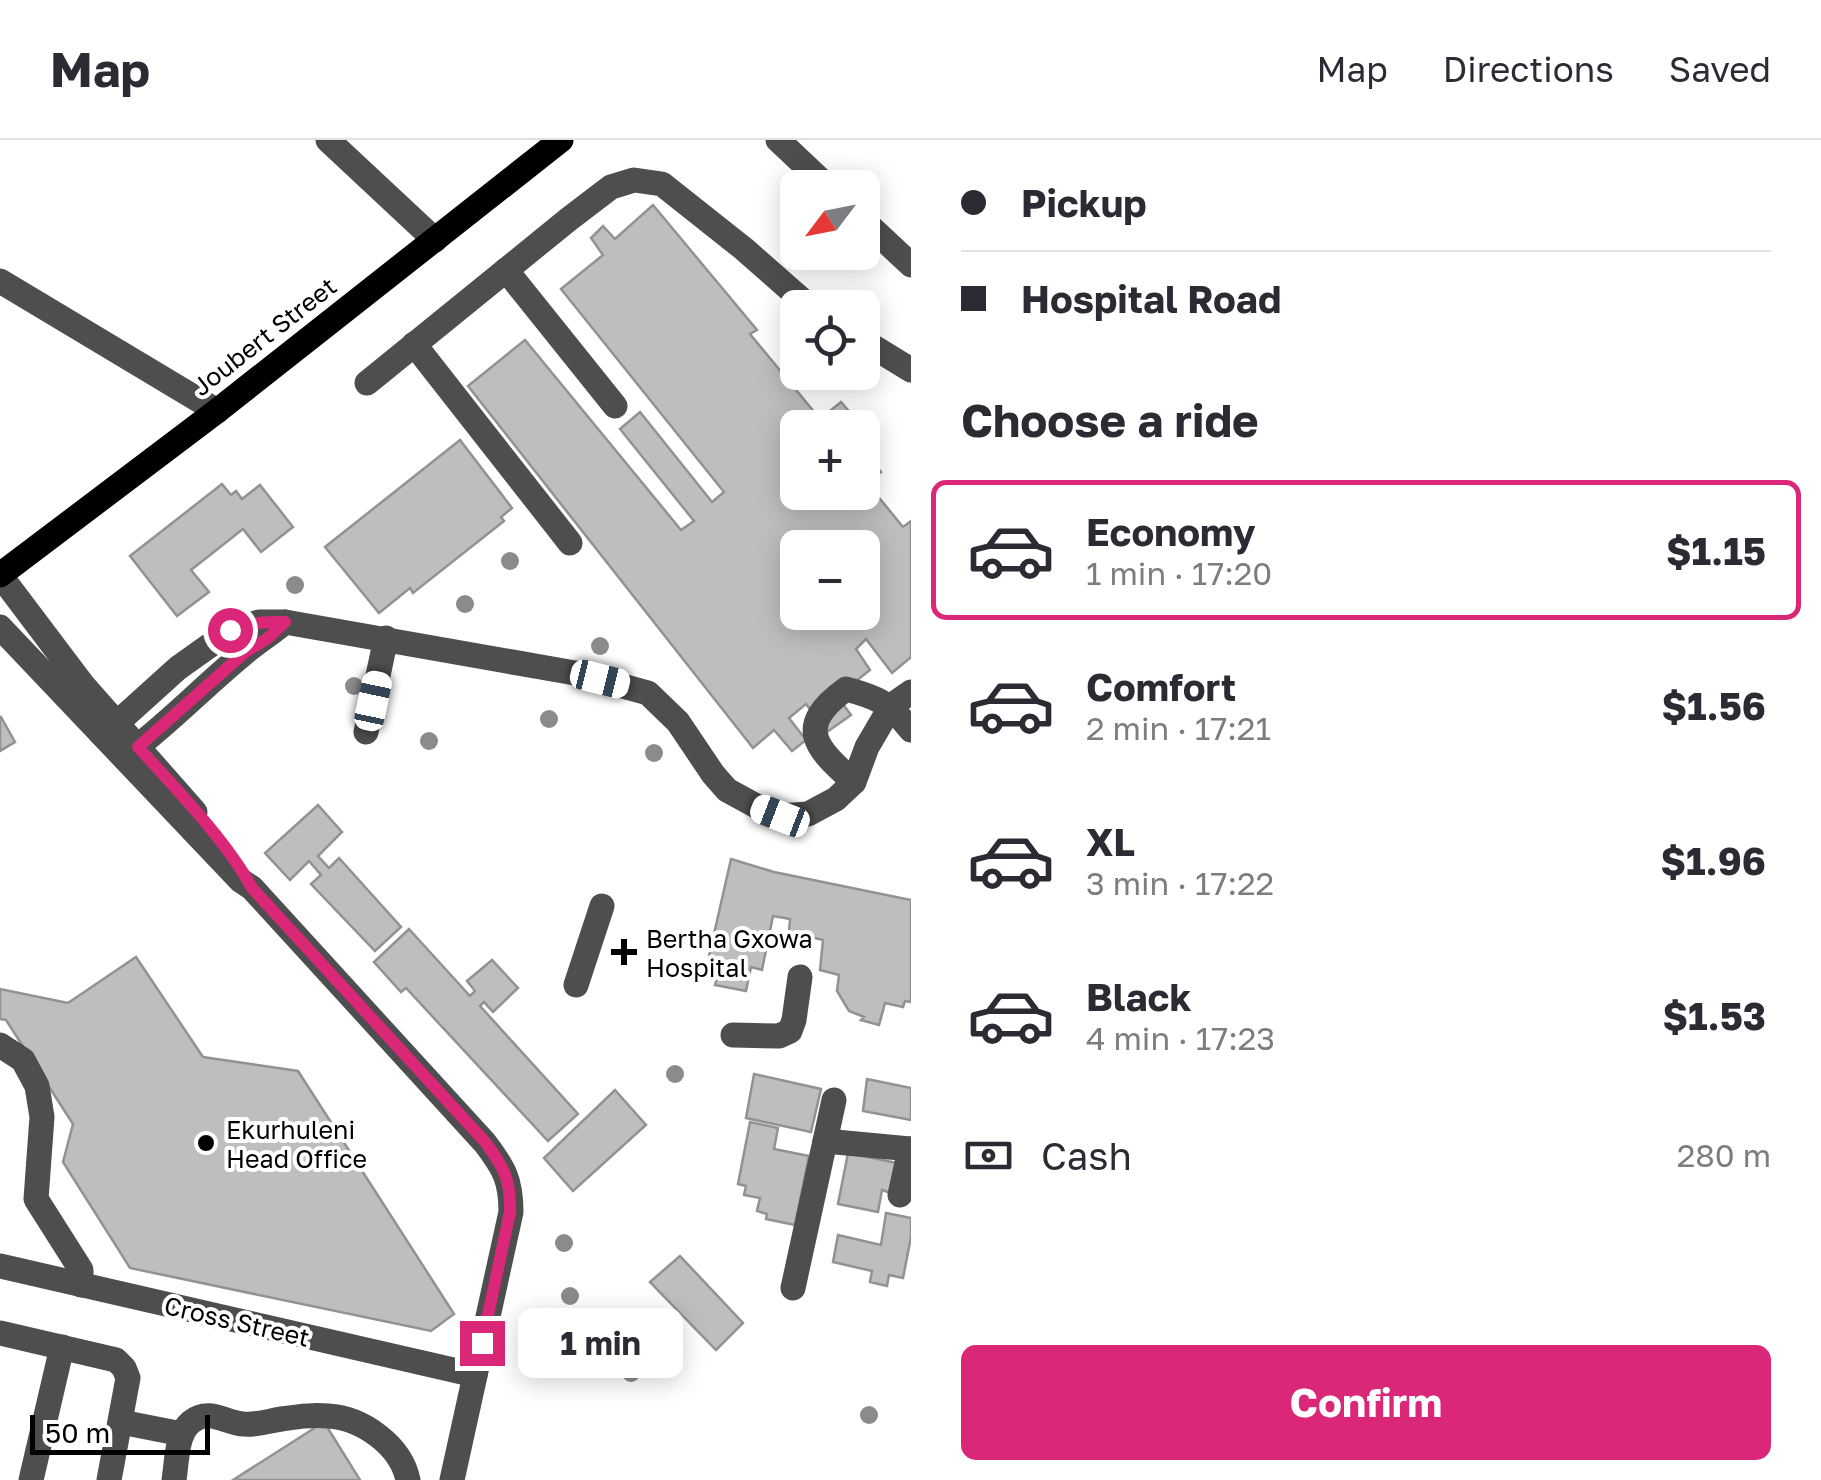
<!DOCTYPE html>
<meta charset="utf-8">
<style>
body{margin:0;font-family:"Golos Text",sans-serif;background:#f2f2f3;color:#2b2b33;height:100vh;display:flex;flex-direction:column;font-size:38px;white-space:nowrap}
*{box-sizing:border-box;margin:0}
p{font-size:32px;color:#7c7c81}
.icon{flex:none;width:55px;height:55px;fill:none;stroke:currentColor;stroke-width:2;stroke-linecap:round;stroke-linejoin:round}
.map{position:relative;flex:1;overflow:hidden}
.drawer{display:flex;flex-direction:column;background:#fff;width:910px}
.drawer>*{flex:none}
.guide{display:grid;align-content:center;height:220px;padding:0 50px;background:#fff}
.needle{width:65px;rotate:238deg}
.tools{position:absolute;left:780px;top:30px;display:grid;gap:20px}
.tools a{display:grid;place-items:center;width:100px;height:100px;border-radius:15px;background:#fff;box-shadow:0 5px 25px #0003;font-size:50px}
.scale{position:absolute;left:30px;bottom:25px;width:180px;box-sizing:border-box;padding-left:10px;border:5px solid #000;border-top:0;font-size:28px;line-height:35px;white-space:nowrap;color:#000;-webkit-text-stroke:8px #fff;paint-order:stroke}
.end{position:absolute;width:45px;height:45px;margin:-22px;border:12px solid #db2777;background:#fff;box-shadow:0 0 0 5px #fff}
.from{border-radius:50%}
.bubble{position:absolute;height:70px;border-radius:15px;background:#fff;box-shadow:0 5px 25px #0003;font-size:32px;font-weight:700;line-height:70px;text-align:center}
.car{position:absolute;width:30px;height:60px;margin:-30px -15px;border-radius:12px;box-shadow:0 0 8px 2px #0007;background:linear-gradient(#fff 24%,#345 0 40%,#fff 0 76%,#345 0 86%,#fff 0)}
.guide b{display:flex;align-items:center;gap:35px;height:95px;font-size:38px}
.guide b+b{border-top:2px solid #e1e1e2}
.guide i{width:25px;height:25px;background:#2b2b33}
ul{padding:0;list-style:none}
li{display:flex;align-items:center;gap:30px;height:140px;margin:0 20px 15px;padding:0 30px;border:5px solid transparent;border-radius:15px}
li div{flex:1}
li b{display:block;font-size:38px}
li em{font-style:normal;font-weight:700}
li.selected{border-color:#db2777}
li>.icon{width:90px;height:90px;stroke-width:1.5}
h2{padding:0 50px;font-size:45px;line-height:120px}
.pay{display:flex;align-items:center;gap:25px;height:110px;padding:0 50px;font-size:38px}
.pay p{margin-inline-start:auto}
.action{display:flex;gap:20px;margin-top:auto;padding:20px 50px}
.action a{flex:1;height:115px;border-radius:15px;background:#db2777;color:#fff;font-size:40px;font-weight:700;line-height:115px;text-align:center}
header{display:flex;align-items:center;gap:60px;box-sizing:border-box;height:140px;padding:0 50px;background:#fff;border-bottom:2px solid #e1e1e2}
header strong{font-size:48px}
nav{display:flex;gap:55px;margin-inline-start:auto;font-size:35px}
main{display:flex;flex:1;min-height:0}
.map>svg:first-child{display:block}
.building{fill:#bebebe;stroke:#929292;stroke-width:2.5;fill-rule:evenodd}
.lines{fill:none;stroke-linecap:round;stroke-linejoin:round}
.minor{stroke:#4e4e4e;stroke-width:25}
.major{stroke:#000;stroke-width:25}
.tree{fill:#8b8b8b}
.route{stroke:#db2777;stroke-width:12}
.poi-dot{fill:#000;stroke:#fff;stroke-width:4}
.labels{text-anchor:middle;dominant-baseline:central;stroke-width:8;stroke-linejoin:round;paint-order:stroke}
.street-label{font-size:25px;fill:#000;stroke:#fff}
.poi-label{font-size:25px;fill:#000;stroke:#fff;text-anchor:start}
</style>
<header>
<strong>Map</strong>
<nav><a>Map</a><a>Directions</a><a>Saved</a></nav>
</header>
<main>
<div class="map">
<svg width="911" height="1340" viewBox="0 0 911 1340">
<rect width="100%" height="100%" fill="#fff"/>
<g class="building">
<path d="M 653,65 L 757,190 L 750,194 L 820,279 L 841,262 L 861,285 L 859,288 L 798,288 L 798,352 L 862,352 L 862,309 L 881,332 L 867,343 L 903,387 L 911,381 L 911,517 L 892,533 L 866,499 L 856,509 L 870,530 L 837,556 L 851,575 L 827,592 L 806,564 L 789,578 L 806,600 L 792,611 L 774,590 L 753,608 L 468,246 L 525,200 L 681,390 L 694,381 L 620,289 L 640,272 L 712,362 L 724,352 L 561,149 L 603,115 L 591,98 L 603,86 L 615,99 ZM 798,408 L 862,408 L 862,472 L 798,472 Z"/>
<path d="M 460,300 L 512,368 L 501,377 L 504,381 L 413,453 L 410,448 L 379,473 L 325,407 Z"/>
<path d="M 222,344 L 231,355 L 236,351 L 242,359 L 260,345 L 293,387 L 261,412 L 243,389 L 191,430 L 209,452 L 177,476 L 130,416 Z"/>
<path d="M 1,577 L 15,602 L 0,611 L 0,578 Z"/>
<path d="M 318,665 L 342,692 L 318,716 L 329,728 L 339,718 L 401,787 L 375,811 L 311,744 L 321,735 L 309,721 L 290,740 L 265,713 Z"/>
<path d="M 731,719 L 774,732 L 911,760 L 911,862 L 905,861 L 903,867 L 885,863 L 879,885 L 861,880 L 864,877 L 849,871 L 837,851 L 839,835 L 820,830 L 823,800 L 789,792 L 790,779 L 773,776 L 762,830 L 751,827 L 746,851 L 715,845 L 722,819 L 709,816 Z"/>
<path d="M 409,789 L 470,856 L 475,851 L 467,841 L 492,820 L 518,848 L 493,872 L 484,862 L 480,866 L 578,974 L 548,1001 L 406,848 L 401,852 L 374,822 Z"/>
<path d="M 136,817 L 203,917 L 298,931 L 454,1174 L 431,1191 L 130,1128 L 63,1022 L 73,984 L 6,880 L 0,879 L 0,849 L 68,863 Z"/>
<path d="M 754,934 L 821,949 L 811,992 L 746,978 Z"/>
<path d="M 867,939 L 911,948 L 911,980 L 863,971 Z"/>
<path d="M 615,950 L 646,985 L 573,1051 L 544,1018 Z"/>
<path d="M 750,982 L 778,988 L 774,1009 L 809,1016 L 795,1085 L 766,1079 L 767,1074 L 757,1071 L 760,1058 L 744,1055 L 746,1046 L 738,1044 Z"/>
<path d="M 848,1013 L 897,1023 L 891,1053 L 882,1050 L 878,1072 L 838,1064 Z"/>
<path d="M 886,1073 L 911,1078 L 911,1097 L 903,1138 L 889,1135 L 887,1146 L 870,1142 L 872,1131 L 833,1122 L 838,1095 L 881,1105 Z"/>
<path d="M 680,1116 L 743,1183 L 716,1210 L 650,1142 Z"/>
<path d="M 324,1282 L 360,1340 L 233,1340 Z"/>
</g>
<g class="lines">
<g class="minor">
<path d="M 328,0 L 435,100"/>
<path d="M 778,0 L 829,48"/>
<path d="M 862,79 L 911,125"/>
<path d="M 506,130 L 615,266"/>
<path d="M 0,141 L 217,271"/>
<path d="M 862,200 L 911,230"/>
<path d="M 414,204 L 570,403"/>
<path d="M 367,243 L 569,79 L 611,47 L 634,40 L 662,44 L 744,109 L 811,168"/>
<path d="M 0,435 L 83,545 L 195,672"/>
<path d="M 0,487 L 240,740 L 252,748 L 485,1003 C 504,1028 511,1040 511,1072 L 452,1340"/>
<path d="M 366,592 L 386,498"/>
<path d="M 101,593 L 127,574 L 178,528 L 230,491 L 259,482 L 285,482 L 575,533 L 648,553 L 678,582 L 713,634 L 727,650 L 760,668 L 780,676 L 808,674 L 836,659 L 854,642 L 867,607 L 891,566 L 911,552"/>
<path d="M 124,617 C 166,586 202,548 242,515 C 256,503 271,494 285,482"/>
<path d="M 854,642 C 814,607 795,586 846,549 C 880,558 889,563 911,590"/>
<path d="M 576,845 L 602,766"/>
<path d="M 733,895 L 779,896 L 790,891 L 794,880 L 800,837"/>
<path d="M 0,905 L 23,920 L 37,946 L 42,977 L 36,1059 L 81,1130 L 81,1145"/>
<path d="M 825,1001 L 911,1009"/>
<path d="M 900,1055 L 910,1009"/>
<path d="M 0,1126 L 475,1235"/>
<path d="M 793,1148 L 834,960"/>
<path d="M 0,1193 L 116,1220 L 124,1228 L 128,1238 L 109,1340"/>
<path d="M 121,1282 L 182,1294"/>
<path d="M 31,1340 L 62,1207"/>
<path d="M 174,1340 C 177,1322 176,1294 191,1282 C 209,1268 224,1282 243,1284 C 257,1286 274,1279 289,1278 C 301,1276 315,1275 328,1276 C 363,1278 401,1306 408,1340"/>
</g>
<path class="major" d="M 0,435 L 217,271 L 561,0"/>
</g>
<g class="tree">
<circle cx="510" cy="421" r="9"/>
<circle cx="295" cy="445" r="9"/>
<circle cx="465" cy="464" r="9"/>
<circle cx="600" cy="506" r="9"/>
<circle cx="354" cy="546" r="9"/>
<circle cx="549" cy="579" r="9"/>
<circle cx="429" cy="601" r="9"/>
<circle cx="654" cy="613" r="9"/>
<circle cx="675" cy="934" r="9"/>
<circle cx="564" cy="1103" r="9"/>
<circle cx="570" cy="1156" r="9"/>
<circle cx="619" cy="1187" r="9"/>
<circle cx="579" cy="1210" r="9"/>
<circle cx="631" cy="1233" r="9"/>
<circle cx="869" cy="1275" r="9"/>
</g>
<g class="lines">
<path class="route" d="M 230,490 C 248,482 265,482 285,482 L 268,498 L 244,513 L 138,607 C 175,648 226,700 252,748 L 486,1003 C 504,1028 511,1040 510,1072 L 482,1203"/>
</g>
<g class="poi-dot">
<path d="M619 797h10v10h10v10h-10v10h-10v-10h-10v-10h10z"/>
<circle cx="206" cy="1003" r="10"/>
</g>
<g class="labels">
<g class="street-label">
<text transform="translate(264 196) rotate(-38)">Joubert Street</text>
<text transform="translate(237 1181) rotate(13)">Cross Street</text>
</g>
<g class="poi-label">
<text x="646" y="798">Bertha Gxowa<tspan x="646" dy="29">Hospital</tspan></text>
<text x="226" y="989">Ekurhuleni<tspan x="226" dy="29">Head Office</tspan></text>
</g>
</g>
</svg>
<div class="tools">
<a><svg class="needle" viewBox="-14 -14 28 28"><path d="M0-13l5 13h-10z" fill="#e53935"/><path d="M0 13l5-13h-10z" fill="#7c7c81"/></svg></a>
<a><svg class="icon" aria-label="locate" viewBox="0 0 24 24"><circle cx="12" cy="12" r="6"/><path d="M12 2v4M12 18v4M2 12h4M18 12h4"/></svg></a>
<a>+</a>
<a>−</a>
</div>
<div class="scale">50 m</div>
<i class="end from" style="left:230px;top:490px"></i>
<i class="end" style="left:482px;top:1203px"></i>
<div class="bubble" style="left:518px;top:1168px;width:165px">1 min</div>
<i class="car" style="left:600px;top:539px;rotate:104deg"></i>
<i class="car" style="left:373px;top:561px;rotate:12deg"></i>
<i class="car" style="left:780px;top:676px;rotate:291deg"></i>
</div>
<section class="drawer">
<div class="guide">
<b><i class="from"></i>Pickup</b>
<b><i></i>Hospital Road</b>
</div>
<h2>Choose a ride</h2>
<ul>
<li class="selected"><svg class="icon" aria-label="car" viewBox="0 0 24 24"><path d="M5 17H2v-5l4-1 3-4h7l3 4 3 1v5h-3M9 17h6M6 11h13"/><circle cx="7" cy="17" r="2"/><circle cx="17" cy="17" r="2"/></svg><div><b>Economy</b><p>1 min · 17:20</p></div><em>$1.15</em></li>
<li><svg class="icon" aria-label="car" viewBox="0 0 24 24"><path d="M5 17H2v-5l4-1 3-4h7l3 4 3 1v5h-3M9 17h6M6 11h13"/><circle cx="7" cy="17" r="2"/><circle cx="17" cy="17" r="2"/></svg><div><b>Comfort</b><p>2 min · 17:21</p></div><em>$1.56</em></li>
<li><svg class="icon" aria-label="car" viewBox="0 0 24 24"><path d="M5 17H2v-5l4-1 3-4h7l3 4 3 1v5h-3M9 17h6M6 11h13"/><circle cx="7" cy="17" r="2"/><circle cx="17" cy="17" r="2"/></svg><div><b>XL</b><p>3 min · 17:22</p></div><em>$1.96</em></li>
<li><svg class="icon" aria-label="car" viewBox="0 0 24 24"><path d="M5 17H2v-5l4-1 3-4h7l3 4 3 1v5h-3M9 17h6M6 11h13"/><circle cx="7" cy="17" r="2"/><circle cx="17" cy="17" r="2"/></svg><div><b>Black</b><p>4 min · 17:23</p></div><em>$1.53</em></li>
</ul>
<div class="pay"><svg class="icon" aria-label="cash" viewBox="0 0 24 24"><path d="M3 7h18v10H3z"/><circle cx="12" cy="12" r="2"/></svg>Cash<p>280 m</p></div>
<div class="action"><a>Confirm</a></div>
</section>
</main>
